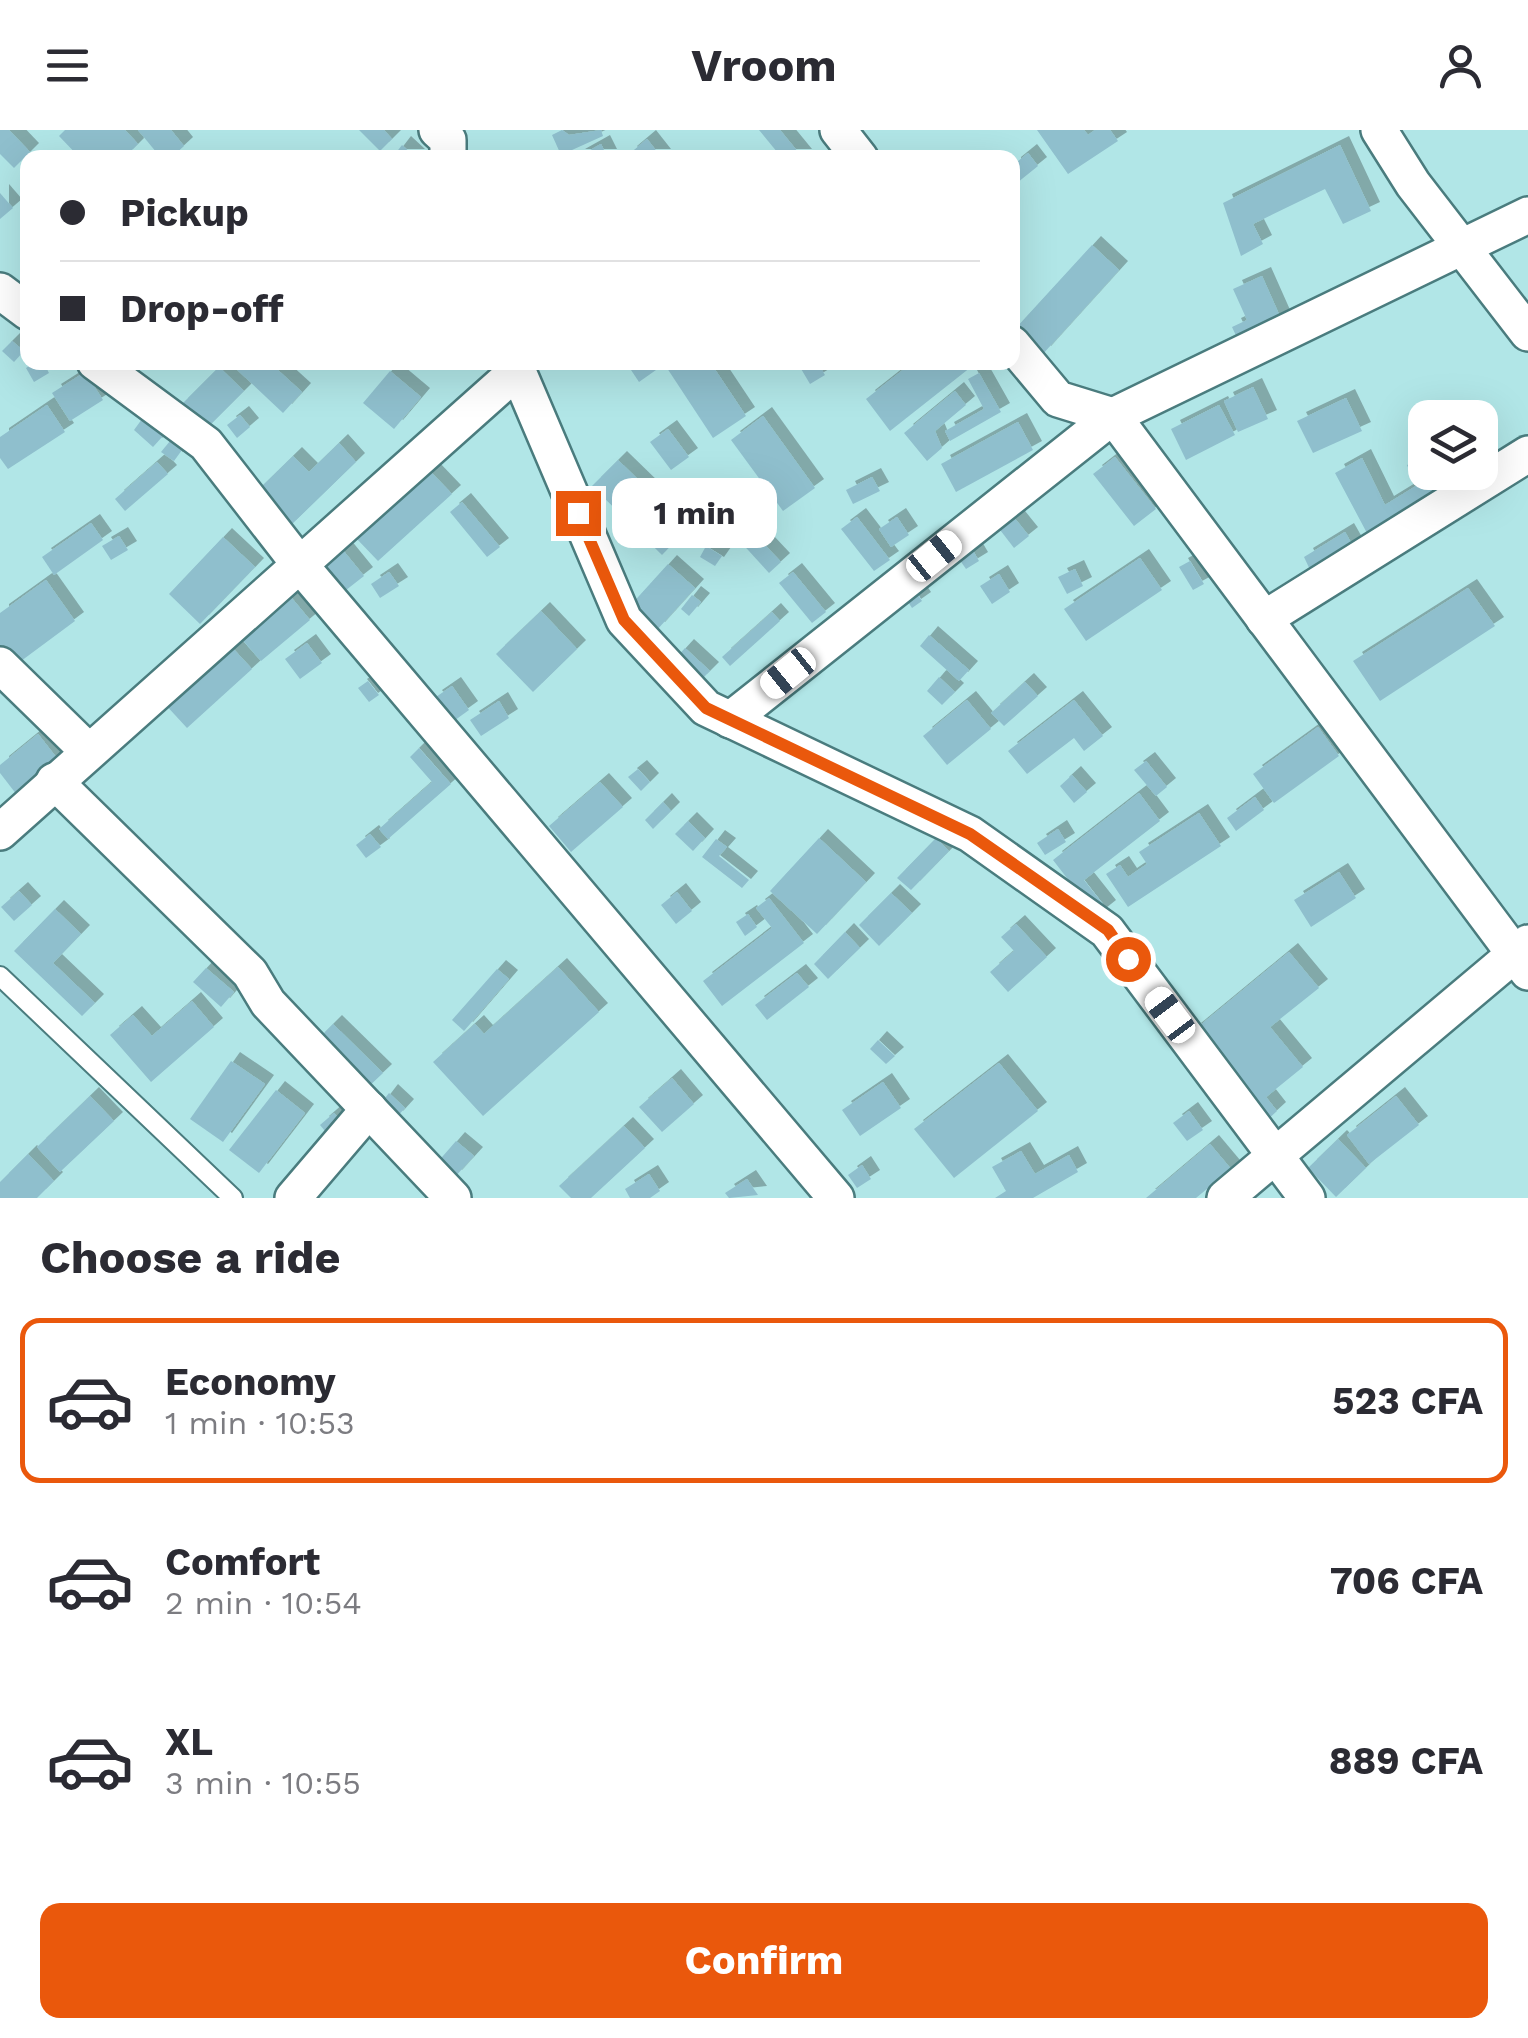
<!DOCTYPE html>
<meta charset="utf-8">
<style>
body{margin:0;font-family:"Work Sans",sans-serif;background:#f2f2f3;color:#2b2b33;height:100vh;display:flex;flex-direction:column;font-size:38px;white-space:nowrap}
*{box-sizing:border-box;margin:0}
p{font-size:32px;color:#7c7c81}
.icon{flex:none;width:55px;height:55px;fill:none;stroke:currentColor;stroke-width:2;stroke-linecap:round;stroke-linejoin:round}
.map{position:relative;height:1068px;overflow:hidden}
.details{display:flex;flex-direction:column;background:#fff;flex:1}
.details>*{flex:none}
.banner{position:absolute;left:20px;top:20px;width:1000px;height:220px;border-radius:20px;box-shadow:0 10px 40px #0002;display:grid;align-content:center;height:220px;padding:0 40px;background:#fff}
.tools{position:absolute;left:1408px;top:270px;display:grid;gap:20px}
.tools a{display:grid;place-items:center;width:90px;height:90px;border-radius:20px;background:#fff;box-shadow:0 10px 40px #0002;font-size:50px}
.end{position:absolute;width:45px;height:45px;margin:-22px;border:12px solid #ea580c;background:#fff;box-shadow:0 0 0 5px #fff}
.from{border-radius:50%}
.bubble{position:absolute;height:70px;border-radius:20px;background:#fff;box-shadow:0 10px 40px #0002;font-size:32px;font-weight:700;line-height:70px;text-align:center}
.car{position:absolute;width:30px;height:60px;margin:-30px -15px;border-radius:12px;box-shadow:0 0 8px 2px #0007;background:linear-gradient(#fff 24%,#345 0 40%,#fff 0 76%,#345 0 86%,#fff 0)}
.banner b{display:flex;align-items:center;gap:35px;height:95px;font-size:38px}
.banner b+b{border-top:2px solid #e1e1e2}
.banner i{width:25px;height:25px;background:#2b2b33}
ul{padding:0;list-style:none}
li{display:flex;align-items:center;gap:30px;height:165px;margin:0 20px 15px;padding:0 20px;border:5px solid transparent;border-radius:20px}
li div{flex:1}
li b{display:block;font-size:38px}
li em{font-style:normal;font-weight:700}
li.selected{border-color:#ea580c}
li>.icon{width:90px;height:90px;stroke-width:1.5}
h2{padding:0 40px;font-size:45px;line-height:120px}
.primary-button{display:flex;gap:20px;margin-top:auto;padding:20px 40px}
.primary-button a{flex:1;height:115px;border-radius:20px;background:#ea580c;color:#fff;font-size:40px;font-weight:700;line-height:115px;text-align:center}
header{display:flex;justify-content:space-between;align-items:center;height:130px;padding:0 40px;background:#fff;font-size:45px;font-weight:700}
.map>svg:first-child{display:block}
.building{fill:#8fbfcd;filter:url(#shadow)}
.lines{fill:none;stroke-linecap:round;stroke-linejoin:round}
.lane-casing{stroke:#4a7c7e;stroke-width:22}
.street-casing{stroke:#4a7c7e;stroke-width:40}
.lane{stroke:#fff;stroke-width:18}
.street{stroke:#fff;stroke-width:35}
.route{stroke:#ea580c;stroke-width:12}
</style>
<header><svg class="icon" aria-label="menu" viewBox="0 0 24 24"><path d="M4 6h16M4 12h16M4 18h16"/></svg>Vroom<svg class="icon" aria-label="person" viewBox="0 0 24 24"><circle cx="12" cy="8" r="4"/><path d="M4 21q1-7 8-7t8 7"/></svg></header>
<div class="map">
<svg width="1528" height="1068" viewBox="0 0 1528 1068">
<defs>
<filter id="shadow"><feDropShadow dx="9" dy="-9" stdDeviation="0" flood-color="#0004"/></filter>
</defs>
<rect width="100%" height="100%" fill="#b1e6e7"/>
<g class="building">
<path d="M 0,0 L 9,0 L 30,22 L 14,38 L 0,24 Z"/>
<path d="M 65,0 L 125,0 L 138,14 L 124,28 L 80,28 L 59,6 Z"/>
<path d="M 138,0 L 171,0 L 184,16 L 171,28 L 161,28 Z"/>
<path d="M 359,0 L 384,0 L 392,9 L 380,21 Z"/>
<path d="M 562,0 L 569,5 L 601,0 L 603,6 L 561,25 L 552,5 Z"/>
<path d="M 759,0 L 780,0 L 803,28 L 782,28 Z"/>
<path d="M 1037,0 L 1084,0 L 1088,5 L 1095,0 L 1110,0 L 1118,11 L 1068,44 Z"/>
<path d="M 647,9 L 662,28 L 630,28 L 628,25 Z"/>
<path d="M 601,14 L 608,28 L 576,28 Z"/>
<path d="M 402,15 L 416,28 L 392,28 Z"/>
<path d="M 1340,15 L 1371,81 L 1343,94 L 1325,59 L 1253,94 L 1263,114 L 1241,126 L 1223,73 Z"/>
<path d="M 1028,23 L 1038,36 L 1012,57 L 1012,36 Z"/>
<path d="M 0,63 L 13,78 L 0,89 Z"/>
<path d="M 1092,115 L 1119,140 L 1042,225 L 1015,199 Z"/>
<path d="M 1262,146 L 1282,191 L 1239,212 L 1232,197 L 1247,190 L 1233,159 Z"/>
<path d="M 12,211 L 24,221 L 14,232 L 2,221 Z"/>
<path d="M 36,232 L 43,232 L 49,243 L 34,252 L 26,238 Z"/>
<path d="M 229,232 L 269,232 L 302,262 L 283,283 Z"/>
<path d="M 635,232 L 650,232 L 656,240 L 639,252 L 629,237 Z"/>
<path d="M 663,232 L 710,232 L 746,286 L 713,308 Z"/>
<path d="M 797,232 L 817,232 L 825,245 L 810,254 Z"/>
<path d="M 913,232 L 967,232 L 971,237 L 890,301 L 866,269 Z"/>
<path d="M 219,237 L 244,261 L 203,302 L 179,277 Z"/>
<path d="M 390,241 L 421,267 L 394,299 L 363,273 Z"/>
<path d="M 85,242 L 103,270 L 70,291 L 52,263 Z"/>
<path d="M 979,243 L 1001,282 L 950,311 L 945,301 L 984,279 L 968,249 Z"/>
<path d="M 1253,257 L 1268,289 L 1238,302 L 1224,271 Z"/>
<path d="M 955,261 L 966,275 L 935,301 L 942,318 L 927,331 L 904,303 Z"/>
<path d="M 1346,268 L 1362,301 L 1313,323 L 1297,291 Z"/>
<path d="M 47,275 L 65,302 L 8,339 L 0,328 L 0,307 Z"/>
<path d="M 1219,275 L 1235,305 L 1186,330 L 1171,299 Z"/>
<path d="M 240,285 L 250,297 L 237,308 L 227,295 Z"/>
<path d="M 763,286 L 815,358 L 783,381 L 731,310 Z"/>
<path d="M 142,289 L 163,306 L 153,317 L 134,300 Z"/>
<path d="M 1018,292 L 1033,320 L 956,362 L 941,334 Z"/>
<path d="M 668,299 L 689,327 L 671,340 L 650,312 Z"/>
<path d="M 170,311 L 182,320 L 174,331 L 161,322 Z"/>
<path d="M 339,313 L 356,332 L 287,399 L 253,365 L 293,326 L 309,342 Z"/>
<path d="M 1425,326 L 1425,342 L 1445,342 L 1449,353 L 1368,405 L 1335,343 L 1362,328 L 1385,375 L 1416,356 L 1407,335 Z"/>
<path d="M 1115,327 L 1156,379 L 1134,396 L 1093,344 Z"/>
<path d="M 618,330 L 688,398 L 662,425 L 592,356 Z"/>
<path d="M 157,332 L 168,344 L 125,381 L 115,369 Z"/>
<path d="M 429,340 L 452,364 L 378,431 L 355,407 Z"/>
<path d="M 872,347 L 880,361 L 853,374 L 846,360 Z"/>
<path d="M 462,372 L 500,417 L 487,427 L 450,382 Z"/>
<path d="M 1012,385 L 1029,406 L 1014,418 L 997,396 Z"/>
<path d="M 857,387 L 890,430 L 874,441 L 841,399 Z"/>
<path d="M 897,387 L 909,405 L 891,417 L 879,399 Z"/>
<path d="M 91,393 L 103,410 L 54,445 L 42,427 Z"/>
<path d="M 749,398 L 781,432 L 769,443 L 738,409 Z"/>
<path d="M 1345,402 L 1353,416 L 1312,444 L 1304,427 Z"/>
<path d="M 119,406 L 128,420 L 111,430 L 102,416 Z"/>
<path d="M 223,407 L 255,437 L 200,494 L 169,464 Z"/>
<path d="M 969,414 L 979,431 L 966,439 L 955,423 Z"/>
<path d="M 706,416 L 722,426 L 715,436 L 700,427 Z"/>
<path d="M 342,419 L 364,446 L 341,464 L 320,437 Z"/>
<path d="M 1140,428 L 1162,460 L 1086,511 L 1064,479 Z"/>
<path d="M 1190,431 L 1204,454 L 1193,460 L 1179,437 Z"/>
<path d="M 668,434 L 695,458 L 656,501 L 629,477 Z"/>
<path d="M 1075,439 L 1083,456 L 1067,464 L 1058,447 Z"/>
<path d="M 389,442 L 399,456 L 380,468 L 371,454 Z"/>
<path d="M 793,442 L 826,482 L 812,493 L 779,453 Z"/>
<path d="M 999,444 L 1010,462 L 992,474 L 980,456 Z"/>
<path d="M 46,450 L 75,491 L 17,534 L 0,518 L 0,483 Z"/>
<path d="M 913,458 L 922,471 L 912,478 L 903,464 Z"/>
<path d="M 1468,458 L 1495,496 L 1380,571 L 1353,531 Z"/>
<path d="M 692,465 L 701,472 L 689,486 L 681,479 Z"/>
<path d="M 290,466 L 310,490 L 261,531 L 240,507 Z"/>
<path d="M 541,481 L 577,519 L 533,562 L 496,524 Z"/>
<path d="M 772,482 L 780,491 L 730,536 L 722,527 Z"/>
<path d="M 929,505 L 969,540 L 959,551 L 920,516 Z"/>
<path d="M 228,513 L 252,539 L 187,598 L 163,572 Z"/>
<path d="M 307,513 L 322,533 L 300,549 L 285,529 Z"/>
<path d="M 685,518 L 710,541 L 698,553 L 674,530 Z"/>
<path d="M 939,547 L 955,562 L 942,575 L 927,561 Z"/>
<path d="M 368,551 L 379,565 L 369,572 L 358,558 Z"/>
<path d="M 1025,552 L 1038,566 L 1004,596 L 991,583 Z"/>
<path d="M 452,556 L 469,580 L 451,593 L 433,569 Z"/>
<path d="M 967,570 L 991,599 L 947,635 L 923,606 Z"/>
<path d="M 1074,570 L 1103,606 L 1084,621 L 1074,608 L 1027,644 L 1008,621 Z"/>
<path d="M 499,571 L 509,588 L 481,606 L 470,590 Z"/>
<path d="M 1318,597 L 1339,626 L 1274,673 L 1253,644 Z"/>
<path d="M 38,604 L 60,632 L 17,665 L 0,643 L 0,635 Z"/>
<path d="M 419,618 L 451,654 L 388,709 L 379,699 L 432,652 L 410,627 Z"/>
<path d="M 1146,631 L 1167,657 L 1156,666 L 1134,640 Z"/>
<path d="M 638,639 L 650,652 L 641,661 L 628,647 Z"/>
<path d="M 1072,645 L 1087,662 L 1074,673 L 1060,656 Z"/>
<path d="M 600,652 L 623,677 L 571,722 L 549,696 Z"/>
<path d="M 1139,663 L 1160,691 L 1084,750 L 1107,779 L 1097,787 L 1053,730 Z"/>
<path d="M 1255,667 L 1264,680 L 1236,701 L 1227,688 Z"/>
<path d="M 663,672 L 671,681 L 653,699 L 645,690 Z"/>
<path d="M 1199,683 L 1221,716 L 1128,777 L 1106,744 L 1120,735 L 1128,747 L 1147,734 L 1139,722 Z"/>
<path d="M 688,691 L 705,708 L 693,721 L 675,704 Z"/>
<path d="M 1058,699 L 1066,712 L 1045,725 L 1037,713 Z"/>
<path d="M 370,704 L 381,717 L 366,728 L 356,715 Z"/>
<path d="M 819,708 L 866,752 L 817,804 L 770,761 Z"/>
<path d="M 936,708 L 949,721 L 911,760 L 897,748 Z"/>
<path d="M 716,709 L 727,717 L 719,726 L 749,750 L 742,758 L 702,727 Z"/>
<path d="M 1339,742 L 1356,768 L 1311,797 L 1294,770 Z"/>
<path d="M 19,761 L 32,775 L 14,791 L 1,777 Z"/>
<path d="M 677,762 L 692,781 L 676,794 L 661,775 Z"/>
<path d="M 891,763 L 912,783 L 879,816 L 859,795 Z"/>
<path d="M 769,768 L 804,813 L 722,876 L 703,851 L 772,798 L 756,778 Z"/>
<path d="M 55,779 L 81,804 L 53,833 L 95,873 L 82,886 L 14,821 Z"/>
<path d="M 748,784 L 757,797 L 745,806 L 736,792 Z"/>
<path d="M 1016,794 L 1047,827 L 1008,862 L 990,842 L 1014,821 L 1001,807 Z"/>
<path d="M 845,802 L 860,818 L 828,849 L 814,834 Z"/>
<path d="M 1289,822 L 1319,858 L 1270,897 L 1303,937 L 1266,967 L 1277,981 L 1265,992 L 1192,902 Z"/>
<path d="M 558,837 L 599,882 L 483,986 L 433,932 L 475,894 L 484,904 Z"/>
<path d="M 206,838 L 234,862 L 221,877 L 193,852 Z"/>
<path d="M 497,839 L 509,849 L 464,901 L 452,890 Z"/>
<path d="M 797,843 L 809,857 L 767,890 L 755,875 Z"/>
<path d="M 192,871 L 214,897 L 151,952 L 110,905 L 133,885 L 152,906 Z"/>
<path d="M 333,894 L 383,943 L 365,960 L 316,911 Z"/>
<path d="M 878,910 L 895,926 L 886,934 L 870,919 Z"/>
<path d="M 231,931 L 265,954 L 223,1012 L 190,989 Z"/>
<path d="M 999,933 L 1038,981 L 954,1048 L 914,999 Z"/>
<path d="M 672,948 L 694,974 L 662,1002 L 639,977 Z"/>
<path d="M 883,952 L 901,978 L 860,1006 L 842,980 Z"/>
<path d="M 276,960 L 305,983 L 259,1043 L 229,1020 Z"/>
<path d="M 389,963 L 405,978 L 394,990 L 379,976 Z"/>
<path d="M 90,966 L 114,991 L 60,1042 L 37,1017 Z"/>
<path d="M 1396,966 L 1419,995 L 1369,1034 L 1347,1005 Z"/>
<path d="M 1189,981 L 1203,1000 L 1187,1011 L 1173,993 Z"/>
<path d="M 334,983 L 348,1000 L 334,1012 L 320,995 Z"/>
<path d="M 624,996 L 645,1018 L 591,1068 L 571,1068 L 559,1056 Z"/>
<path d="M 1338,1009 L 1366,1038 L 1336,1067 L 1308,1038 Z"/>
<path d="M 456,1011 L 474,1026 L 453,1049 L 436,1034 Z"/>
<path d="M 1210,1014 L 1231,1039 L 1196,1068 L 1146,1068 Z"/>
<path d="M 1021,1021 L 1035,1044 L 1069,1025 L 1078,1042 L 1033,1068 L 995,1068 L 1006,1061 L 992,1037 Z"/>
<path d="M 28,1024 L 54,1051 L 37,1068 L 0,1068 L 0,1052 Z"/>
<path d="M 862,1035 L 871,1049 L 857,1058 L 848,1045 Z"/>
<path d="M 649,1044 L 660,1061 L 650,1068 L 630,1068 L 625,1059 Z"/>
<path d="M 747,1049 L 758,1065 L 729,1068 L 725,1063 Z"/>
</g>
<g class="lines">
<defs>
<path id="lane" d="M 0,846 L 233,1068"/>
<g id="street">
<path d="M 437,0 L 448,10 L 448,28"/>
<path d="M 838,0 L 860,28"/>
<path d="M 1379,0 L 1413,54 L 1528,203"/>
<path d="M 0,161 L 28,182"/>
<path d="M 1012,214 L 1058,269 L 1113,286 L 1528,842"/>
<path d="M 95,232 L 206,314 L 300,435 L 836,1068"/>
<path d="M 514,232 L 624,490 L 706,578 L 970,704 L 1107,801 L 1307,1068"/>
<path d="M 1264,489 L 1528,324"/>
<path d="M 0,535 L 87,620"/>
<path d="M 730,590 L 1113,286 L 1528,85"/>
<path d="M 54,651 L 250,843 L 268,873 L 453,1068"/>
<path d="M 0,702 L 518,240"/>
<path d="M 293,1068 L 369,979"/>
<path d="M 1225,1068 L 1528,813"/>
</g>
</defs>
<use href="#lane" class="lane-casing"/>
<use href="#street" class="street-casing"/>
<use href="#lane" class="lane"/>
<use href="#street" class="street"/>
</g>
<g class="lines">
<path class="route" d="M 578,383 L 624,490 L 706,578 L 970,704 L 1108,800 L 1128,829"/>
</g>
</svg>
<div class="tools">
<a><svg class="icon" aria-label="layers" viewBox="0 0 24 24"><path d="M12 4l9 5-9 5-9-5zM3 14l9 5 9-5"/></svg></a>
</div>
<i class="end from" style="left:1128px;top:829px"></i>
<i class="end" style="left:578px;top:383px"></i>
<div class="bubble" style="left:612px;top:348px;width:165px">1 min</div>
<i class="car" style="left:934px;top:426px;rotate:51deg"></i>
<i class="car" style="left:788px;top:543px;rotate:231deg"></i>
<i class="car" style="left:1170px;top:885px;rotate:323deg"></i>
<div class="banner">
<b><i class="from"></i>Pickup</b>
<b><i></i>Drop-off</b>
</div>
</div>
<section class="details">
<h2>Choose a ride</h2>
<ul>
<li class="selected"><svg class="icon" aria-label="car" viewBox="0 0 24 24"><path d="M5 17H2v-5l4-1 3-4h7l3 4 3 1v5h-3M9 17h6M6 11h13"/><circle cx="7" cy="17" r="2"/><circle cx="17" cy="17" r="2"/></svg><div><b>Economy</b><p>1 min · 10:53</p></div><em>523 CFA</em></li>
<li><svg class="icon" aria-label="car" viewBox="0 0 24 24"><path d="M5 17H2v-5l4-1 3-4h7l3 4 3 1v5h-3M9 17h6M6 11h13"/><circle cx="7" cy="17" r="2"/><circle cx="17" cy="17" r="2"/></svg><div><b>Comfort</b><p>2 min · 10:54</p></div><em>706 CFA</em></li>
<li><svg class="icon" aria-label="car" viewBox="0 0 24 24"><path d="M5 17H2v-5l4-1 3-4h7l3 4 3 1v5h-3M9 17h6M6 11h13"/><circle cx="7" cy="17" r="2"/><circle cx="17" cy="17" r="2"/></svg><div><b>XL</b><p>3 min · 10:55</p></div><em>889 CFA</em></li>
</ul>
<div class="primary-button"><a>Confirm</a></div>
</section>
